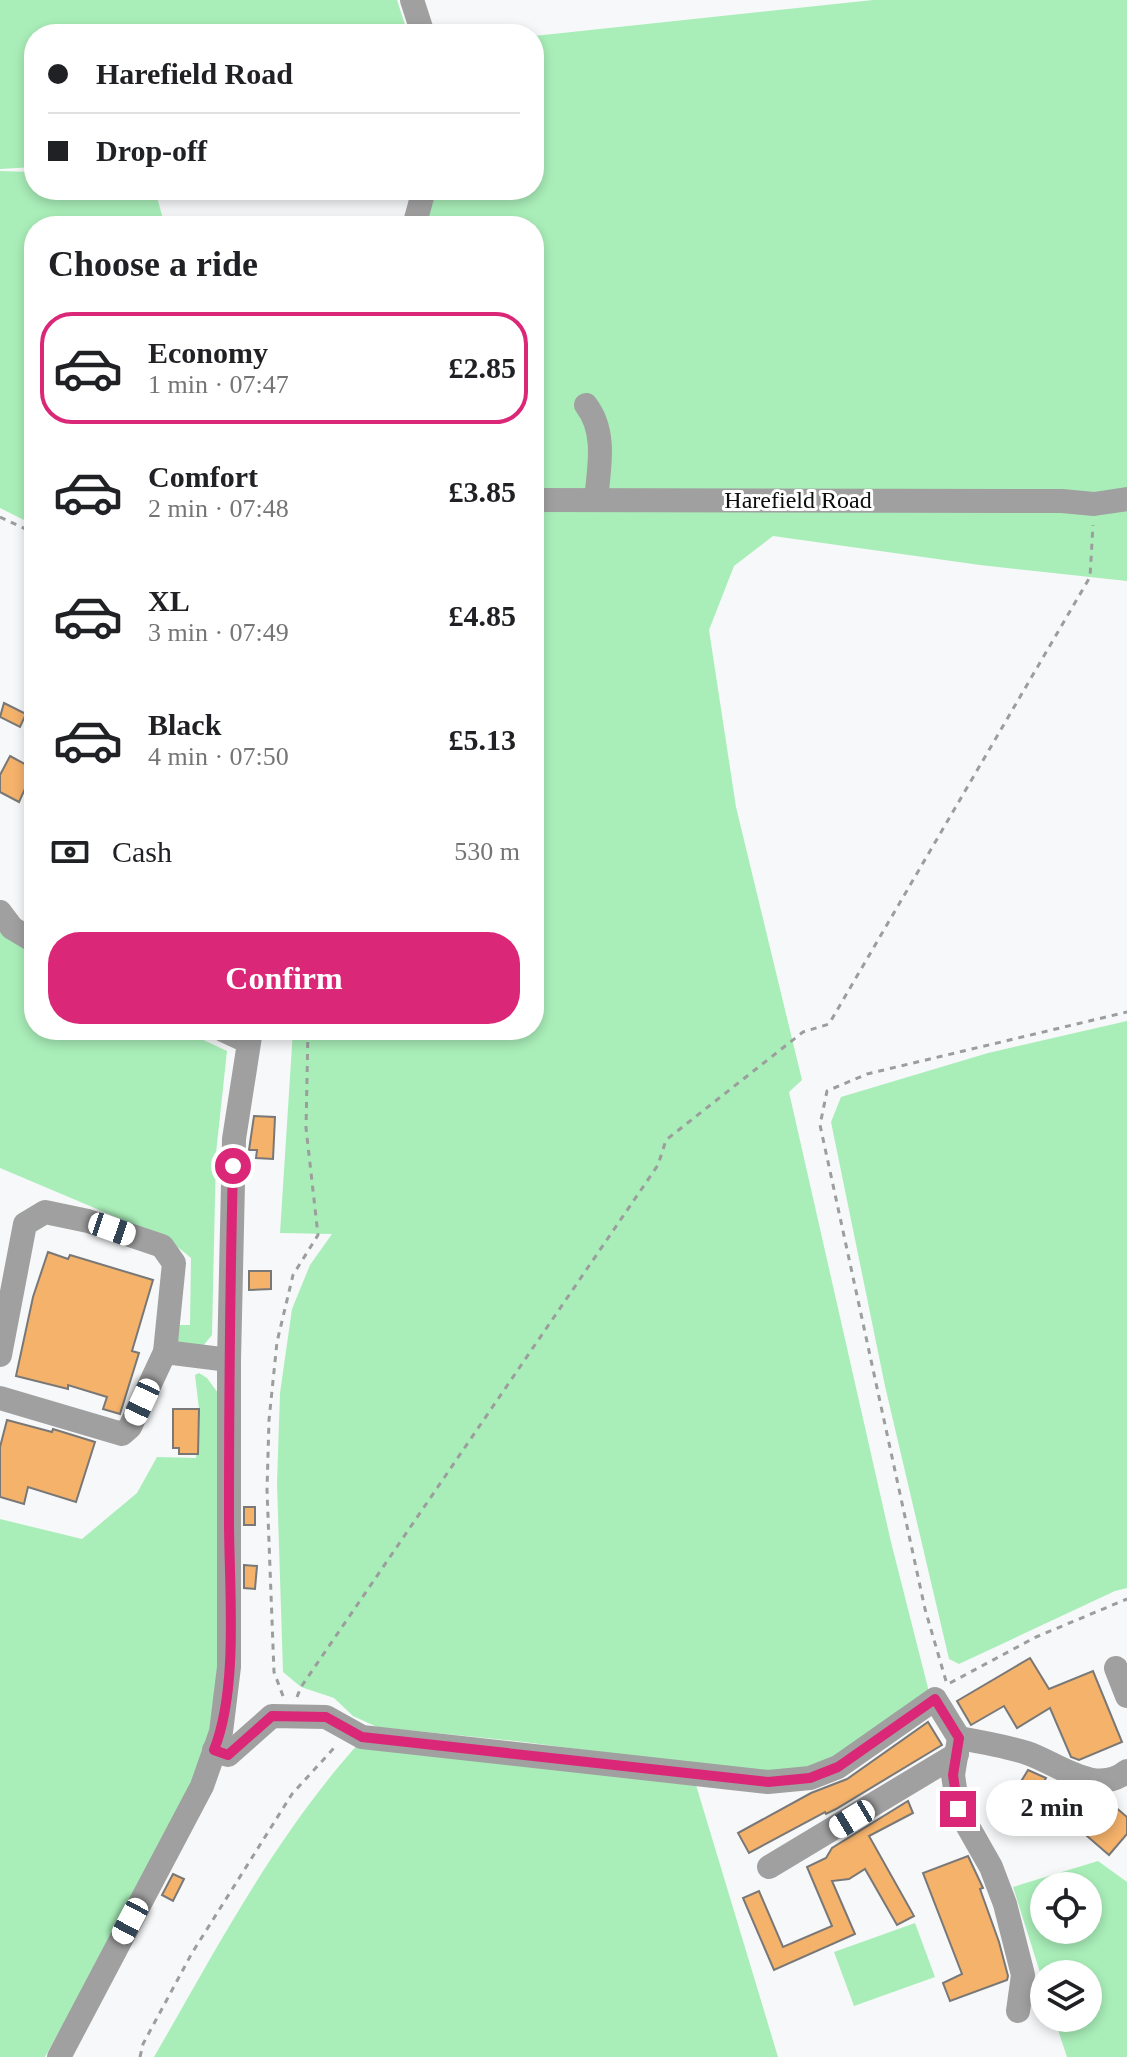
<!DOCTYPE html>
<meta charset="utf-8">
<style>
body{margin:0;font-family:"Times New Roman",serif;background:#f2f2f2;color:#202124;height:100vh;display:flex;flex-direction:column;font-size:30px;white-space:nowrap}
*{box-sizing:border-box;margin:0}
p{font-size:26px;color:#757577}
.icon{flex:none;width:44px;height:44px;fill:none;stroke:currentColor;stroke-width:2;stroke-linecap:round;stroke-linejoin:round}
.map{position:relative;flex:1;overflow:hidden}
.details{position:absolute;left:24px;top:216px;width:520px;height:824px;display:flex;flex-direction:column;background:#fff;border-radius:32px;box-shadow:0 4px 12px #0003}
.details>*{flex:none}
.banner{position:absolute;left:24px;top:24px;width:520px;height:176px;border-radius:32px;box-shadow:0 4px 12px #0003;display:grid;align-content:center;height:176px;padding:0 24px;background:#fff}
.fabs{position:absolute;left:1030px;top:1872px;display:grid;gap:16px}
.fabs a{display:grid;place-items:center;width:72px;height:72px;border-radius:50%;background:#fff;box-shadow:0 4px 12px #0003;font-size:40px}
.end{position:absolute;width:36px;height:36px;margin:-18px;border:10px solid #db2777;background:#fff;box-shadow:0 0 0 4px #fff}
.from{border-radius:50%}
.bubble{position:absolute;height:56px;border-radius:28px;background:#fff;box-shadow:0 4px 12px #0003;font-size:26px;font-weight:600;line-height:56px;text-align:center}
.car{position:absolute;width:24px;height:48px;margin:-24px -12px;border-radius:10px;box-shadow:0 0 6px 2px #0007;background:linear-gradient(#fff 24%,#345 0 40%,#fff 0 76%,#345 0 86%,#fff 0)}
.banner b{display:flex;align-items:center;gap:28px;height:76px;font-size:30px}
.banner b+b{border-top:2px solid #e0e0e0}
.banner i{width:20px;height:20px;background:#202124}
ul{padding:0;list-style:none}
li{display:flex;align-items:center;gap:24px;height:112px;margin:0 16px 12px;padding:0 8px;border:4px solid transparent;border-radius:32px}
li div{flex:1}
li b{display:block;font-size:30px}
li em{font-style:normal;font-weight:600}
li.current{border-color:#db2777}
li>.icon{width:72px;height:72px;stroke-width:1.5}
h2{padding:0 24px;font-size:36px;line-height:96px}
.pay{display:flex;align-items:center;gap:20px;height:88px;padding:0 24px;font-size:30px}
.pay p{margin-inline-start:auto}
.cta{display:flex;gap:16px;margin-top:auto;padding:16px 24px}
.cta a{flex:1;height:92px;border-radius:32px;background:#db2777;color:#fff;font-size:32px;font-weight:600;line-height:92px;text-align:center}
.map>svg:first-child{display:block}
.green{fill:#a9eeb9;fill-rule:evenodd}
.building{fill:#f4b26b;stroke:#797877;stroke-width:2}
.lines{fill:none;stroke-linecap:round;stroke-linejoin:round}
.path{stroke:#9c9d9d;stroke-width:3;stroke-dasharray:6 6;stroke-linecap:butt}
.minor{stroke:#a1a0a0;stroke-width:24}
.route{stroke:#db2777;stroke-width:10}
.labels{text-anchor:middle;dominant-baseline:central;stroke-width:6;stroke-linejoin:round;paint-order:stroke}
.street-label{font-size:24px;fill:#0c0d0d;stroke:#fff}
</style>
<div class="map">
<svg width="1127" height="2057" viewBox="0 0 1127 2057">
<rect width="100%" height="100%" fill="#f7f8f9"/>
<g class="green">
<path d="M 0,0 L 397,0 L 408,34 L 34,34 L 34,167 L 0,169 Z"/>
<path d="M 873,0 L 1127,0 L 1127,581 L 980,565 L 773,536 L 734,566 L 709,630 L 736,807 L 802,1080 L 789,1092 L 891,1542 L 929,1692 L 873,1735 L 808,1771 L 758,1773 L 524,1742 L 377,1727 L 353,1716 L 334,1698 L 301,1687 L 283,1672 L 277,1483 L 280,1393 L 292,1309 L 310,1265 L 332,1234 L 280,1233 L 293,1030 L 534,1030 L 534,226 L 424,226 L 433,190 L 534,190 L 534,36 Z"/>
<path d="M 0,171 L 34,172 L 34,190 L 155,190 L 165,226 L 34,226 L 34,525 L 0,508 Z"/>
<path d="M 0,932 L 34,954 L 34,1030 L 182,1030 L 227,1051 L 216,1153 L 212,1335 L 202,1347 L 177,1342 L 175,1325 L 190,1325 L 191,1258 L 168,1239 L 0,1168 Z"/>
<path d="M 1127,1021 L 1127,1588 L 1115,1591 L 959,1664 L 949,1659 L 885,1386 L 831,1122 L 841,1097 L 988,1053 Z"/>
<path d="M 199,1373 L 207,1378 L 218,1393 L 218,1682 L 211,1733 L 198,1773 L 173,1825 L 45,2057 L 0,2057 L 0,1519 L 82,1539 L 137,1493 L 157,1457 L 196,1458 L 199,1409 L 195,1375 Z"/>
<path d="M 360,1742 L 696,1785 L 778,2057 L 154,2057 C 217,1948 275,1836 360,1742 Z"/>
<path d="M 1098,1861 L 1127,1882 L 1127,2057 L 1067,2057 L 1054,2018 L 1088,2018 L 1088,1974 L 1044,1974 L 1044,1985 L 1013,1887 ZM 1044,1886 L 1088,1886 L 1088,1930 L 1044,1930 Z"/>
<path d="M 915,1923 L 935,1977 L 854,2006 L 834,1952 Z"/>
</g>
<g class="building">
<path d="M 4,703 L 26,714 L 20,727 L 0,717 Z"/>
<path d="M 10,756 L 34,769 L 19,802 L 0,792 L 0,775 Z"/>
<path d="M 254,1116 L 275,1117 L 273,1159 L 256,1158 L 257,1150 L 249,1150 Z"/>
<path d="M 48,1252 L 68,1259 L 70,1255 L 153,1280 L 132,1351 L 139,1353 L 120,1414 L 103,1409 L 107,1397 L 68,1385 L 68,1389 L 16,1376 L 33,1297 Z"/>
<path d="M 249,1271 L 271,1271 L 271,1289 L 249,1290 Z"/>
<path d="M 173,1409 L 199,1409 L 198,1454 L 179,1454 L 179,1448 L 173,1448 Z"/>
<path d="M 7,1420 L 52,1432 L 53,1429 L 95,1442 L 76,1502 L 28,1487 L 24,1504 L 0,1497 L 0,1447 Z"/>
<rect x="244" y="1507" width="11" height="18"/>
<path d="M 244,1565 L 257,1566 L 255,1589 L 244,1588 Z"/>
<path d="M 1030,1658 L 1049,1689 L 1093,1671 L 1122,1742 L 1079,1760 L 1071,1757 L 1050,1708 L 1017,1728 L 1004,1706 L 971,1725 L 957,1701 Z"/>
<path d="M 928,1722 L 942,1745 L 836,1809 L 826,1814 L 825,1812 L 749,1853 L 738,1833 L 811,1793 L 847,1779 Z"/>
<path d="M 1028,1770 L 1046,1778 L 1017,1827 L 1000,1816 Z"/>
<path d="M 1106,1799 L 1127,1817 L 1127,1834 L 1109,1855 L 1080,1830 Z"/>
<path d="M 908,1801 L 913,1813 L 869,1836 L 914,1916 L 897,1925 L 865,1869 L 849,1879 L 832,1881 L 855,1934 L 774,1970 L 743,1898 L 759,1891 L 783,1947 L 832,1926 L 807,1867 L 826,1858 L 832,1848 Z"/>
<path d="M 968,1856 L 983,1888 L 980,1889 L 999,1942 L 1008,1976 L 1007,1980 L 950,2001 L 943,1983 L 962,1974 L 923,1873 Z"/>
<path d="M 173,1874 L 184,1879 L 173,1901 L 162,1895 Z"/>
</g>
<g class="lines">
<g class="path">
<path d="M 0,517 L 34,533"/>
<path d="M 946,1681 L 925,1609 L 820,1125 L 827,1091 L 867,1074 L 1127,1012"/>
<path d="M 950,1683 L 1036,1637 L 1127,1599"/>
<path d="M 283,1696 L 274,1672 L 267,1490 L 269,1420 L 277,1342 L 293,1275 L 318,1235 L 306,1128 L 308,1030"/>
<path d="M 297,1697 L 301,1687 L 658,1165 L 666,1140 L 803,1032 L 829,1024 L 1090,577 L 1093,525"/>
<path d="M 140,2057 L 143,2044 L 192,1953 L 292,1794 L 334,1748"/>
</g>
<g class="minor">
<path d="M 412,0 L 423,34"/>
<path d="M 414,226 L 424,190"/>
<path d="M 586,405 C 607,432 599,468 596,500"/>
<path d="M 534,500 L 1062,501 L 1094,504 L 1127,499"/>
<path d="M 0,912 L 12,928 L 34,941"/>
<path d="M 223,1030 L 247,1041"/>
<path d="M 0,1355 L 25,1224 L 45,1212 L 88,1221 L 162,1246 L 174,1263 L 165,1352 L 229,1360"/>
<path d="M 0,1398 L 122,1434 L 130,1427 L 165,1352"/>
<path d="M 1116,1668 L 1127,1696"/>
<path d="M 959,1738 C 982,1742 1005,1746 1027,1753 C 1057,1763 1096,1797 1127,1771"/>
<path d="M 214,1750 L 228,1755 L 272,1716 L 326,1717 L 362,1737 L 768,1782 L 810,1778 L 838,1767 L 935,1699 L 959,1738 L 953,1775 L 958,1809 L 991,1867 L 1005,1904 L 1023,1975 L 1018,2011"/>
<path d="M 769,1867 L 957,1754"/>
<path d="M 59,2057 L 202,1786 L 221,1732 L 229,1667 L 229,1360 L 234,1139 L 251,1030"/>
</g>
</g>
<g class="lines">
<path class="route" d="M 233,1166 C 230,1284 229,1402 229,1520 C 229,1589 239,1687 214,1750 L 228,1755 L 272,1716 L 326,1717 L 362,1737 L 768,1782 L 810,1778 L 838,1767 L 935,1699 L 959,1738 L 953,1775 L 958,1809"/>
</g>
<g class="labels">
<g class="street-label">
<text x="798" y="500">Harefield Road</text>
</g>
</g>
</svg>
<div class="fabs">
<a><svg class="icon" aria-label="locate" viewBox="0 0 24 24"><circle cx="12" cy="12" r="6"/><path d="M12 2v4M12 18v4M2 12h4M18 12h4"/></svg></a>
<a><svg class="icon" aria-label="layers" viewBox="0 0 24 24"><path d="M12 4l9 5-9 5-9-5zM3 14l9 5 9-5"/></svg></a>
</div>
<i class="end from" style="left:233px;top:1166px"></i>
<i class="end" style="left:958px;top:1809px"></i>
<div class="bubble" style="left:986px;top:1780px;width:132px">2 min</div>
<i class="car" style="left:112px;top:1229px;rotate:109deg"></i>
<i class="car" style="left:142px;top:1402px;rotate:205deg"></i>
<i class="car" style="left:852px;top:1819px;rotate:239deg"></i>
<i class="car" style="left:130px;top:1921px;rotate:208deg"></i>
<div class="banner">
<b><i class="from"></i>Harefield Road</b>
<b><i></i>Drop-off</b>
</div>
<section class="details">
<h2>Choose a ride</h2>
<ul>
<li class="current"><svg class="icon" aria-label="car" viewBox="0 0 24 24"><path d="M5 17H2v-5l4-1 3-4h7l3 4 3 1v5h-3M9 17h6M6 11h13"/><circle cx="7" cy="17" r="2"/><circle cx="17" cy="17" r="2"/></svg><div><b>Economy</b><p>1 min · 07:47</p></div><em>£2.85</em></li>
<li><svg class="icon" aria-label="car" viewBox="0 0 24 24"><path d="M5 17H2v-5l4-1 3-4h7l3 4 3 1v5h-3M9 17h6M6 11h13"/><circle cx="7" cy="17" r="2"/><circle cx="17" cy="17" r="2"/></svg><div><b>Comfort</b><p>2 min · 07:48</p></div><em>£3.85</em></li>
<li><svg class="icon" aria-label="car" viewBox="0 0 24 24"><path d="M5 17H2v-5l4-1 3-4h7l3 4 3 1v5h-3M9 17h6M6 11h13"/><circle cx="7" cy="17" r="2"/><circle cx="17" cy="17" r="2"/></svg><div><b>XL</b><p>3 min · 07:49</p></div><em>£4.85</em></li>
<li><svg class="icon" aria-label="car" viewBox="0 0 24 24"><path d="M5 17H2v-5l4-1 3-4h7l3 4 3 1v5h-3M9 17h6M6 11h13"/><circle cx="7" cy="17" r="2"/><circle cx="17" cy="17" r="2"/></svg><div><b>Black</b><p>4 min · 07:50</p></div><em>£5.13</em></li>
</ul>
<div class="pay"><svg class="icon" aria-label="cash" viewBox="0 0 24 24"><path d="M3 7h18v10H3z"/><circle cx="12" cy="12" r="2"/></svg>Cash<p>530 m</p></div>
<div class="cta"><a>Confirm</a></div>
</section>
</div>
